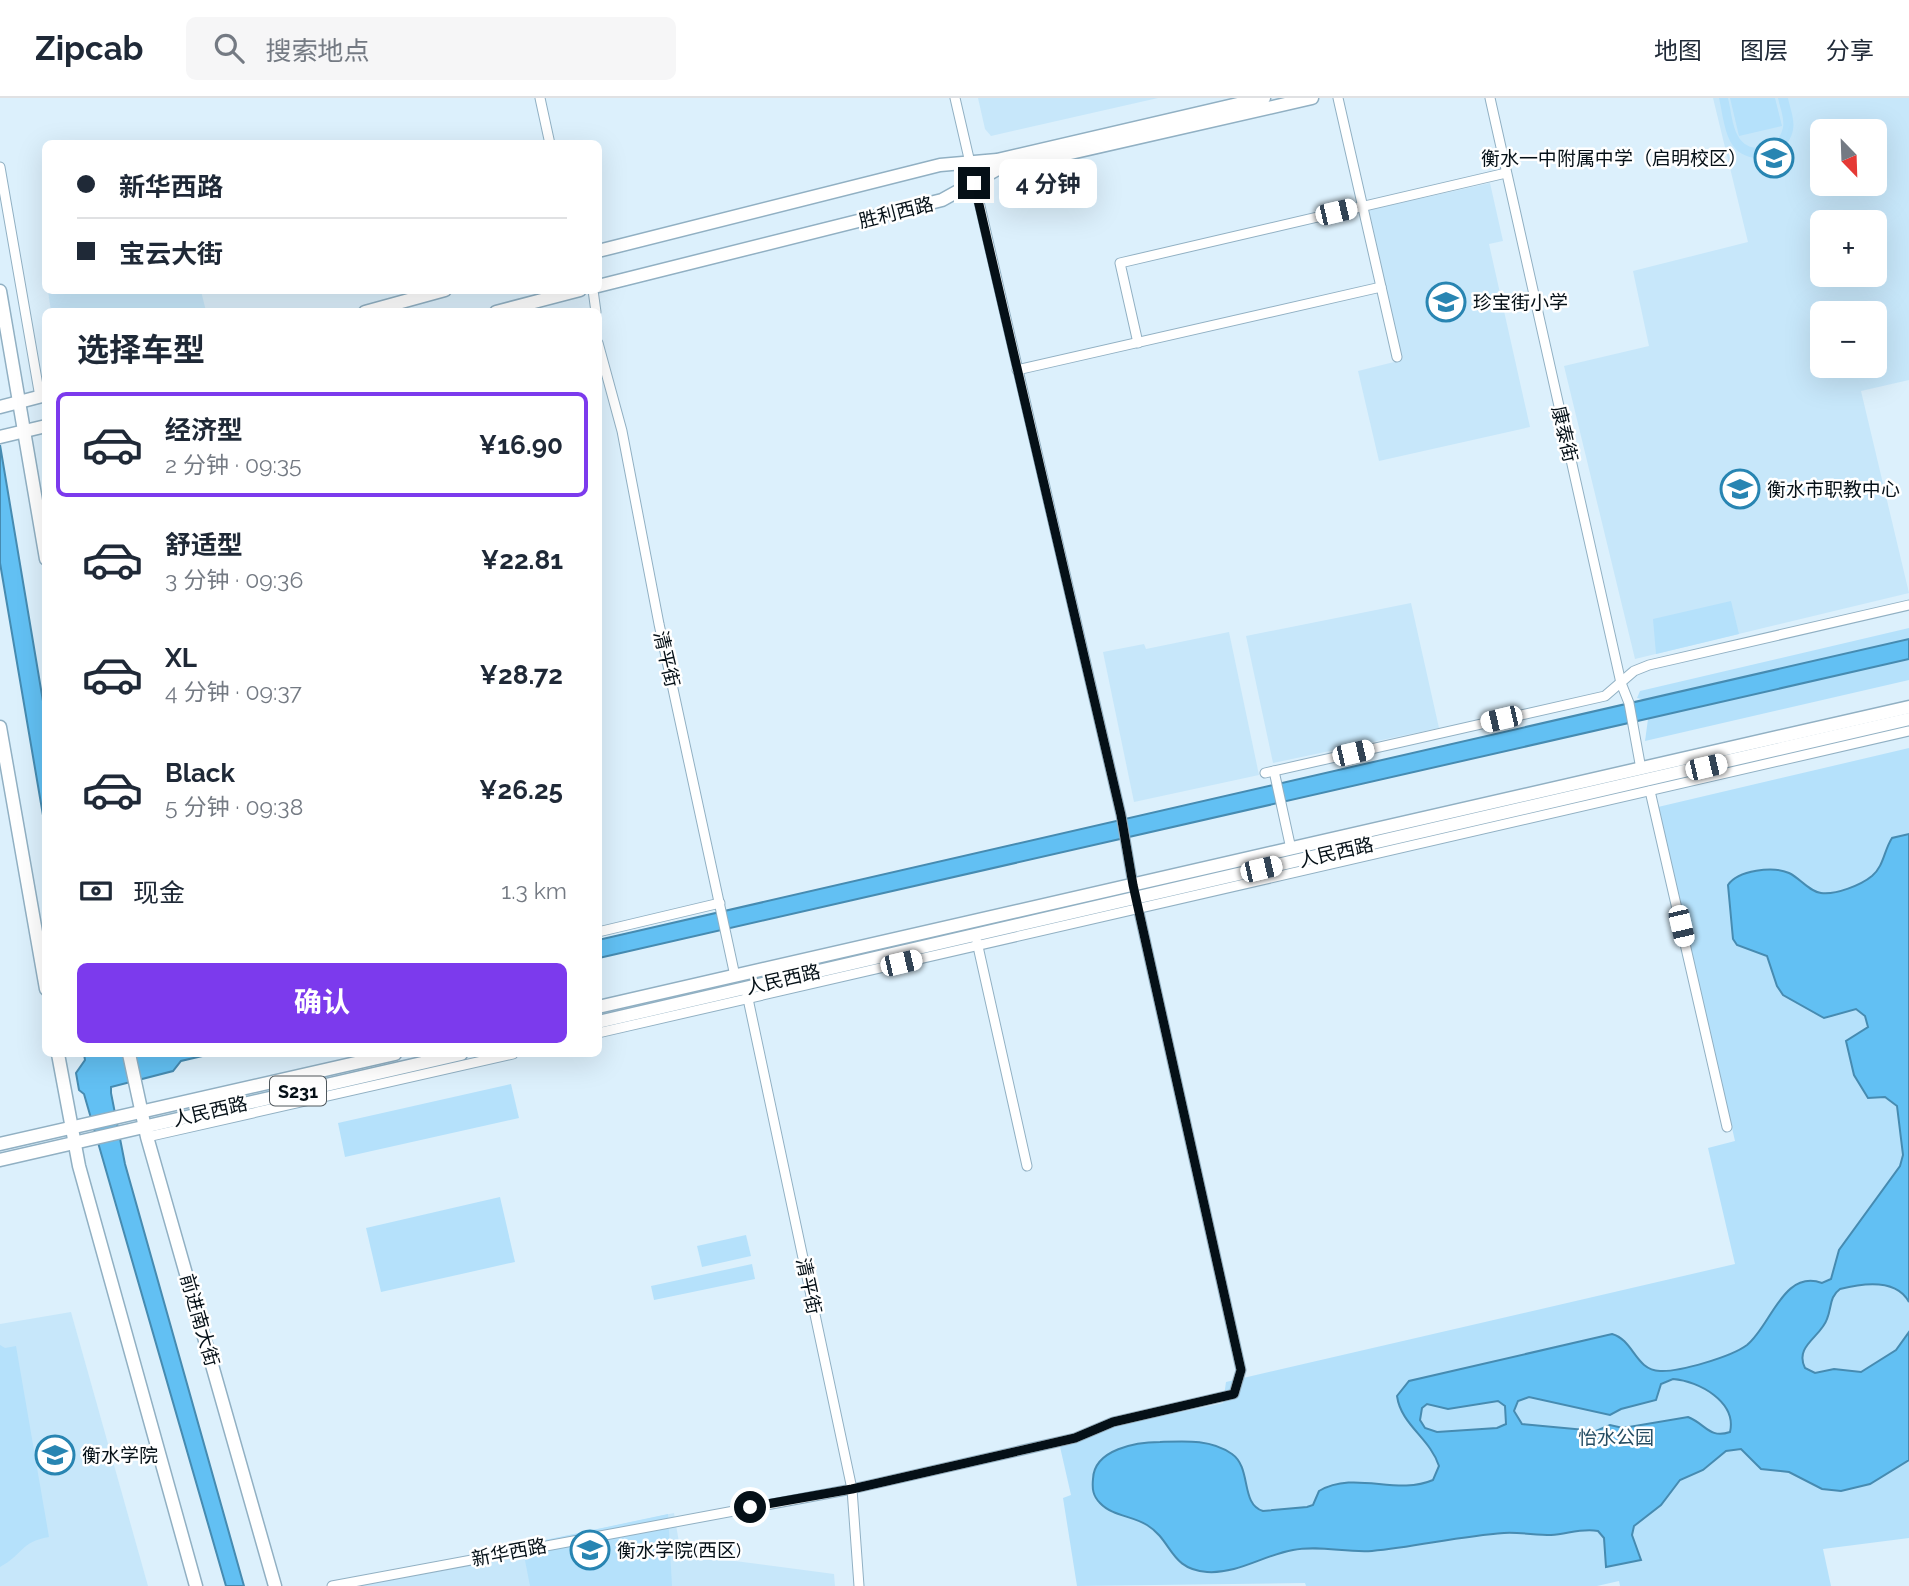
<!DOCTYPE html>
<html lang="zh">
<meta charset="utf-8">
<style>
body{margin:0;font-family:Raleway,"Noto Sans SC",sans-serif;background:#f6f6f7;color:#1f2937;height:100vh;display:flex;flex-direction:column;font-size:26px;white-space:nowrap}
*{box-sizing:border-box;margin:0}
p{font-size:23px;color:#747a83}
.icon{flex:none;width:38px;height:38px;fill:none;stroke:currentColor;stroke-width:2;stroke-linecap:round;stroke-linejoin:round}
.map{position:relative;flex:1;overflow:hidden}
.panel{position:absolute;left:42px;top:210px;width:560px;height:749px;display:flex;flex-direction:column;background:#fff;border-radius:10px;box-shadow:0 7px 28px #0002}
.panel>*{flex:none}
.top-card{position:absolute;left:42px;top:42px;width:560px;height:154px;border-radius:10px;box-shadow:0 7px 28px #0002;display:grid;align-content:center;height:154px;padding:0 35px;background:#fff}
.needle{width:46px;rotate:157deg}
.buttons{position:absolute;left:1810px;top:21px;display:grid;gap:14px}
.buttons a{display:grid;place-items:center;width:77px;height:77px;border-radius:10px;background:#fff;box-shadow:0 7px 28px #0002;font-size:35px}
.end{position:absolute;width:32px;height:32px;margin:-16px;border:9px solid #051017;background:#fff;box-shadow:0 0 0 4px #fff}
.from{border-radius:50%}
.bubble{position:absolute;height:49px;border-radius:10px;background:#fff;box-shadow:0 7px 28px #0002;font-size:23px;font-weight:700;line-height:49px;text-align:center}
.car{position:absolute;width:21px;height:42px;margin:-21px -10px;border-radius:9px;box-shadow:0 0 5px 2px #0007;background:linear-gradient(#fff 24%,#345 0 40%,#fff 0 76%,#345 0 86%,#fff 0)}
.top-card b{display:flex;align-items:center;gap:24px;height:66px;font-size:26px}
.top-card b+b{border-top:2px solid #e0e1e3}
.top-card i{width:18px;height:18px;background:#1f2937}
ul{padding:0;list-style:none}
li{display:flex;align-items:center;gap:21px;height:105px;margin:0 14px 10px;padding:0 21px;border:4px solid transparent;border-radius:10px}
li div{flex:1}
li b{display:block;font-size:26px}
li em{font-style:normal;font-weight:700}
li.selected{border-color:#7c3aed}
li>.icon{width:63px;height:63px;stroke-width:1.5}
h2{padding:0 35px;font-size:32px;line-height:84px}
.pay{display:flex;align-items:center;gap:18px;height:77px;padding:0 35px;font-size:26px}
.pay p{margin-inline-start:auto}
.primary-button{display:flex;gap:14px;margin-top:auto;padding:14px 35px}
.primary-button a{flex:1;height:80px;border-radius:10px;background:#7c3aed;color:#fff;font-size:28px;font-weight:700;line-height:80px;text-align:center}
header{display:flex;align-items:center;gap:42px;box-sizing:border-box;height:98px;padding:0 35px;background:#fff;border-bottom:2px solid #e0e1e3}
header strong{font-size:33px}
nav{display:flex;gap:38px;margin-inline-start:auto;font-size:24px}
.search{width:490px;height:63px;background:#f6f6f7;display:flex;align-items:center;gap:18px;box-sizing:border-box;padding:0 24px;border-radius:10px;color:#747a83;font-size:26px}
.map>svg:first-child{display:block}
.built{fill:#c7e7fa;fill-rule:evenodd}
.green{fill:#b5e1fb}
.water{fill:#62c0f3;stroke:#468bb1;stroke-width:2;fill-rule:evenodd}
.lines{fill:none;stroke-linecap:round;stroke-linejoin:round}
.minor-casing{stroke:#91b0c3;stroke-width:11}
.major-casing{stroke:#91b0c3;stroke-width:15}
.minor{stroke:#fff;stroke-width:9}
.major{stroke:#fff;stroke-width:12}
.route{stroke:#051017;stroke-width:9}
.labels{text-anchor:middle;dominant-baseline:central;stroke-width:5;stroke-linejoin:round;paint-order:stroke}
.shield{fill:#fff;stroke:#50585d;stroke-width:2}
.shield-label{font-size:18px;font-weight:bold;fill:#051017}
.poi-label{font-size:19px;fill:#051017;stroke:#fff;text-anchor:start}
.street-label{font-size:19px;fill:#051017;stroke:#fff}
.park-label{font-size:19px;fill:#254d63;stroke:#fff}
</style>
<header>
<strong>Zipcab</strong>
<div class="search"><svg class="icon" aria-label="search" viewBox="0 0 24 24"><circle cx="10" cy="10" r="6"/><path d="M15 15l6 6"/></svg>搜索地点</div>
<nav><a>地图</a><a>图层</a><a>分享</a></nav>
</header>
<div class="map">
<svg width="1909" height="1488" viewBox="0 0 1909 1488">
<rect width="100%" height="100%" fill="#dcf0fc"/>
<g class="built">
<path d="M 978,0 L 1158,0 L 991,38 L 985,31 Z"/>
<path d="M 1713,0 L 1909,0 L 1909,282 L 1861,293 L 1909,495 L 1635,561 L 1564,268 L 1649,248 L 1633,173 L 1748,144 ZM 1822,33 L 1874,33 L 1874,86 L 1822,86 ZM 1822,124 L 1874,124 L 1874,177 L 1822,177 ZM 1822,215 L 1874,215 L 1874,268 L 1822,268 Z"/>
<path d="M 1490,85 L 1503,143 L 1489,146 L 1530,329 L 1379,363 L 1358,273 L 1402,262 L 1369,112 Z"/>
<path d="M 48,193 L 201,193 L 206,213 L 51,213 Z"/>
<path d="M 1411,505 L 1439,630 L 1273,665 L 1246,538 Z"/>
<path d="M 1229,534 L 1259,677 L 1134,704 L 1103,554 L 1144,546 L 1146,551 Z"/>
<path d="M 71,1214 L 148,1488 L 0,1488 L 0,1226 Z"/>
<path d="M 674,1415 L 681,1456 L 834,1476 L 835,1488 L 328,1488 Z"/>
</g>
<g class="green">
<path d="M 1719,0 L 1728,0 C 1731,12 1732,28 1738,38 C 1748,57 1776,52 1782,33 C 1786,23 1780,10 1778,0 L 1788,0 C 1790,10 1795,22 1793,32 C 1787,62 1744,71 1730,43 C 1724,31 1722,13 1719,0 Z"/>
<path d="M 1730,0 L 1775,0 L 1782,28 L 1739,38 Z"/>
<path d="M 1731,503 L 1739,536 L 1656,556 L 1653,521 Z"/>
<path d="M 1909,530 L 1909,541 L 1646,602 L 1637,600 L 1640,593 Z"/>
<path d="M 1909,561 L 1909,582 L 1645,643 L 1648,621 Z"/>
<path d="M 1909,650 L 1909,1440 L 1823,1451 L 1831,1488 L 1620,1488 L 1619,1483 L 1597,1488 L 1306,1488 L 1305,1485 L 1077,1488 L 1063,1400 L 1071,1397 L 1058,1340 L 1223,1305 L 1226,1284 L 1735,1166 L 1708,1050 L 1735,1043 L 1658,709 Z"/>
<path d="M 511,986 L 519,1020 L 345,1059 L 338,1025 Z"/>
<path d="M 500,1099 L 515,1164 L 381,1194 L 366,1130 Z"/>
<path d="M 746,1137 L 751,1158 L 702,1169 L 697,1148 Z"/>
<path d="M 752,1166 L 755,1181 L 654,1202 L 651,1188 Z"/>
<path d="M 0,1247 L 5,1250 L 16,1248 L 49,1439 C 20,1444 24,1456 0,1469 Z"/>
<path d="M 668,1416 L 672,1488 L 530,1488 L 522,1447 Z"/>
</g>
<g class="water">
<path d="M 0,347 L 45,615 L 45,729 L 0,465 Z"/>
<path d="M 1909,541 L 1909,561 L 599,860 L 598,842 Z"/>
<path d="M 1909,736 L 1909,1204 C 1896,1180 1863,1185 1840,1191 C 1829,1199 1832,1209 1827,1221 C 1821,1239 1794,1248 1805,1270 L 1815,1275 L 1834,1271 L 1861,1274 L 1896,1252 L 1909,1234 L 1909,1362 L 1870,1386 L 1841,1393 L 1822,1391 L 1789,1374 L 1761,1371 L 1741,1351 L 1726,1353 L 1703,1372 L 1680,1382 L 1661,1407 L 1634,1428 L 1632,1437 L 1641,1462 L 1606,1469 L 1604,1440 L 1598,1433 C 1581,1430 1568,1436 1551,1437 C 1535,1437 1519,1434 1504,1435 C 1460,1438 1416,1449 1372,1453 C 1346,1455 1320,1447 1293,1452 C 1264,1457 1238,1476 1207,1474 C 1169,1471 1173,1443 1147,1427 C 1133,1418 1112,1418 1100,1405 C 1093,1398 1092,1391 1093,1381 C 1094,1351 1137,1344 1160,1344 C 1185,1343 1211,1341 1232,1356 C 1252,1370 1240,1406 1263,1413 L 1307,1409 L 1313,1407 L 1319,1393 C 1355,1372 1396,1398 1433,1382 L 1439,1368 C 1430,1340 1401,1327 1397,1298 L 1409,1283 L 1612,1236 C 1634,1242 1635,1272 1660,1273 C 1679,1274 1731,1259 1747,1247 C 1771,1228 1783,1171 1822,1185 L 1831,1181 L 1839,1152 L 1900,1068 L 1903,1057 L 1897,1008 L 1885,999 L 1868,1000 L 1854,977 L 1846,943 L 1868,929 L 1865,918 L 1856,911 L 1824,920 L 1783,897 L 1777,888 L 1767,858 L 1737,847 L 1733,841 L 1728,787 C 1738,772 1773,768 1789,775 C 1800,780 1808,793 1821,795 C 1836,797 1861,787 1872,778 C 1884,768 1884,752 1892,740 ZM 1673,1281 C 1699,1283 1737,1304 1730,1334 C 1709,1341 1706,1326 1688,1319 L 1623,1330 L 1610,1327 L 1596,1333 L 1522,1326 L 1514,1313 L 1518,1303 L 1529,1299 L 1610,1317 L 1621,1311 L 1656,1302 L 1661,1286 ZM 1498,1303 L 1505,1308 L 1506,1326 L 1497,1330 L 1437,1334 L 1425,1330 L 1420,1322 L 1422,1310 L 1427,1306 L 1448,1311 Z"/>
<path d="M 84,956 L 211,956 L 181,963 L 173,973 L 111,989 L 111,995 L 125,1066 L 244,1488 L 226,1488 L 84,996 L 79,992 L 76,975 L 85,962 Z"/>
</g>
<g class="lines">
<defs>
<g id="minor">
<path d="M 540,0 L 550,46"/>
<path d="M 1338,0 L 1397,259"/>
<path d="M 1490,0 L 1621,585 L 1629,605 L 1641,671"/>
<path d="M 0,69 L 40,299"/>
<path d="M 593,192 L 596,214"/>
<path d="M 598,245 L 622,333 L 659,526 L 735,878"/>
<path d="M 1138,245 L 1120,165 L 1506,75"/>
<path d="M 1017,272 L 1381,189"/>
<path d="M 1274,673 L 1291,751"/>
<path d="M 1265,675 L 1605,598 L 1634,573 L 1649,567 L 1909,507"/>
<path d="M 1650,693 L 1727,1029"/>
<path d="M 598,834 L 720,805"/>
<path d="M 977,844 L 1027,1068"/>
<path d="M 747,896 L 852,1391 L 859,1488"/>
<path d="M 598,935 L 1909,633"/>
<path d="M 147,1039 L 513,956"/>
<path d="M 332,1488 L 852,1391 L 1075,1340 L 1113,1324 L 1234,1296 L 1241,1272 L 1133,787 L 1121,717 L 955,0"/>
</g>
<g id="major">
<path d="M 598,153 L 940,67 L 997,62 L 1264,0"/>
<path d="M 598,188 L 942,102 L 996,72 L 1312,0"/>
<path d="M 0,193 L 46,461"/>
<path d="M 365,214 L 445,192"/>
<path d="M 496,214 L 580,192"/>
<path d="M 0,309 L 46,297"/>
<path d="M 0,339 L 46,328"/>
<path d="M 0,629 L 46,891"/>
<path d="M 598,909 L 1909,609"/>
<path d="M 598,924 L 1909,621"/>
<path d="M 58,956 L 79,1068 L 196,1488"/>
<path d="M 129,956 L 147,1039 L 275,1488"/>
<path d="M 0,1046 L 395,956"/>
<path d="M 0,1062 L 461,956"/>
</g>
</defs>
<use href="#minor" class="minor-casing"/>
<use href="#major" class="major-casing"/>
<use href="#minor" class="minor"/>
<use href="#major" class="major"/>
</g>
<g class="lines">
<path class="route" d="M 750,1409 L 852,1391 L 1075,1340 L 1113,1324 L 1234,1296 L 1241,1272 L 1133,787 L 1121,717 L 974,85"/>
</g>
<defs>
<symbol id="school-ring" viewBox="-11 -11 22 22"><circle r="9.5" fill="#fff" stroke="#2885b2" stroke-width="1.5"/><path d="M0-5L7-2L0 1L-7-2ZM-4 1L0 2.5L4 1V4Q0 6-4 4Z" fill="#2885b2"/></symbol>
<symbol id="university-ring" viewBox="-11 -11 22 22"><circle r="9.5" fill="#fff" stroke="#2885b2" stroke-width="1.5"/><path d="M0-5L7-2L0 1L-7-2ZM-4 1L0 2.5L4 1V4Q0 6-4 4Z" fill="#2885b2"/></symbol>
</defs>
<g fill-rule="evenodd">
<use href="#school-ring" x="1752" y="38" width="44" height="44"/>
<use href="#school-ring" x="1424" y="182" width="44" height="44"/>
<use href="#school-ring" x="1718" y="369" width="44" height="44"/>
<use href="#university-ring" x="33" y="1335" width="44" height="44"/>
<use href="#university-ring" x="568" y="1430" width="44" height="44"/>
</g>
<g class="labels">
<rect class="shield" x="270" y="978.5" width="56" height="29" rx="5"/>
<g class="shield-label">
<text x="298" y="993">S231</text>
</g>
<g class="poi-label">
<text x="1747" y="60" text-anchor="end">衡水一中附属中学（启明校区）</text>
<text x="1473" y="204">珍宝街小学</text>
<text x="1767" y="391">衡水市职教中心</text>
<text x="82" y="1357">衡水学院</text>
<text x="617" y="1452">衡水学院(西区)</text>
</g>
<g class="street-label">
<text transform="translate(896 114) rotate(-14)">胜利西路</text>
<text transform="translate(1565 336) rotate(77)">康泰街</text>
<text transform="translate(667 561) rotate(77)">清平街</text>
<text transform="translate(1336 754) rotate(-13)">人民西路</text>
<text transform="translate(783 881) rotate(-13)">人民西路</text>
<text transform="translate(210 1013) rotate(-13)">人民西路</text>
<text transform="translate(809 1188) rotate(78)">清平街</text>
<text transform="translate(200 1222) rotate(74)">前进南大街</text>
<text transform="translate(509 1454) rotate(-11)">新华西路</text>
</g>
<g class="park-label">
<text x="1616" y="1339">怡水公园</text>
</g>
</g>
</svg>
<div class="buttons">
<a><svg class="needle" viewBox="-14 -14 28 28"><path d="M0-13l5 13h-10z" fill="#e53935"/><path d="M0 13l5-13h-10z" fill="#747a83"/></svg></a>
<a>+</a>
<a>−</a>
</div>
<i class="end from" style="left:750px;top:1409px"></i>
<i class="end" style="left:974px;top:85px"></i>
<div class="bubble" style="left:999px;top:61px;width:98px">4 分钟</div>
<i class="car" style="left:1336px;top:114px;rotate:77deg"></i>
<i class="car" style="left:1501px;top:621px;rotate:257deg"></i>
<i class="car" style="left:1353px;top:655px;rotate:77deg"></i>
<i class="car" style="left:1706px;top:669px;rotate:77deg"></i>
<i class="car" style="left:1261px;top:771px;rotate:77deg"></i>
<i class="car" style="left:1681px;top:828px;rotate:167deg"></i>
<i class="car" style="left:901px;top:865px;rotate:77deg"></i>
<div class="top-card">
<b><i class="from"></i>新华西路</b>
<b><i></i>宝云大街</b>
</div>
<section class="panel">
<h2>选择车型</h2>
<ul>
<li class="selected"><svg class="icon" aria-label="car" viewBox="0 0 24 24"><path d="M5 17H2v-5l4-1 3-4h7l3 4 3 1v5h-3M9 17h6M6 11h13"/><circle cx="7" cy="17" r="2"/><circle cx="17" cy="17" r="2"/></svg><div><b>经济型</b><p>2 分钟 · 09:35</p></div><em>¥16.90</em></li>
<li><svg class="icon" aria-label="car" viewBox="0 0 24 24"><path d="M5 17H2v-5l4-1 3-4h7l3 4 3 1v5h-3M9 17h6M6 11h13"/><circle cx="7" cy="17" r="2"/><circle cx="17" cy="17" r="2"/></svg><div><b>舒适型</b><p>3 分钟 · 09:36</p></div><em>¥22.81</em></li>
<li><svg class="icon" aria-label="car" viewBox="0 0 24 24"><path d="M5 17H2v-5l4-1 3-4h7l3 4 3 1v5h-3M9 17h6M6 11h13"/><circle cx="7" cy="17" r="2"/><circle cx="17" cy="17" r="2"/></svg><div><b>XL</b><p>4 分钟 · 09:37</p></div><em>¥28.72</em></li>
<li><svg class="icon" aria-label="car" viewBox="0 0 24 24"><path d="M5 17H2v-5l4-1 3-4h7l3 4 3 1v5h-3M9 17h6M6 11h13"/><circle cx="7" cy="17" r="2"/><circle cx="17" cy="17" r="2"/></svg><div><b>Black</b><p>5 分钟 · 09:38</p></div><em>¥26.25</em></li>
</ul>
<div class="pay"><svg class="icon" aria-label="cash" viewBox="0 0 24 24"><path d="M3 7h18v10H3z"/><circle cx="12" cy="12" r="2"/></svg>现金<p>1.3 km</p></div>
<div class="primary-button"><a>确认</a></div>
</section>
</div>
